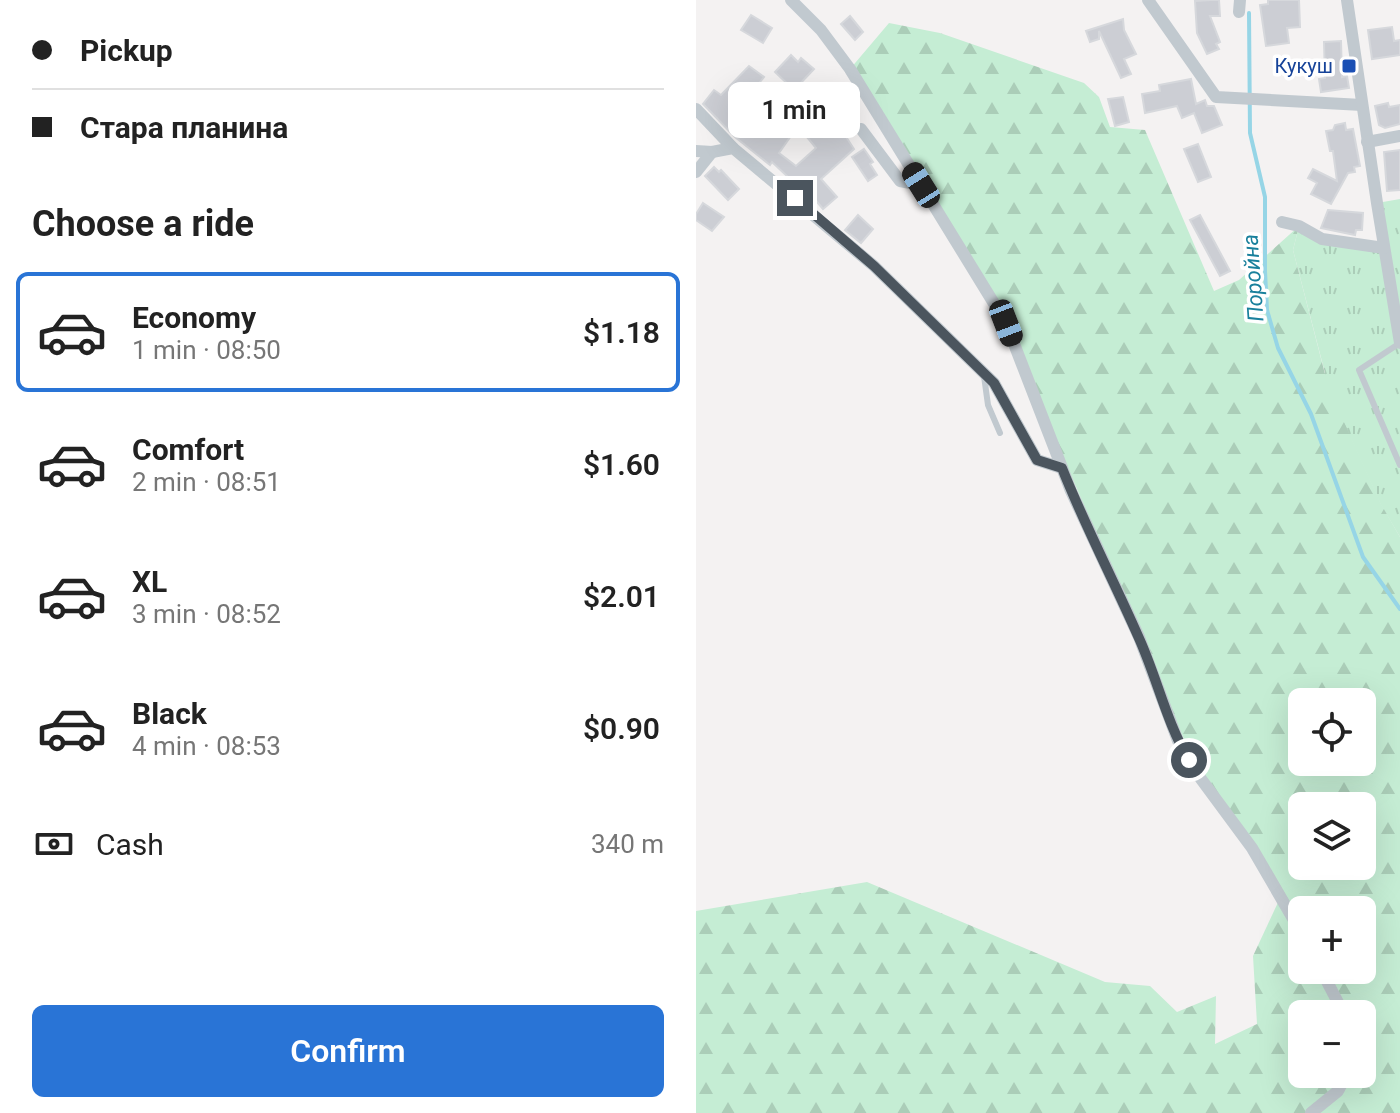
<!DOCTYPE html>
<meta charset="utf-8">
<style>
body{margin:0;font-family:Roboto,sans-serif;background:#f2f2f2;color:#222;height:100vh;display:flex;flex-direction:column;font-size:30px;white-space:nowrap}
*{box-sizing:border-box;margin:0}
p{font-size:26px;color:#767676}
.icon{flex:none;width:44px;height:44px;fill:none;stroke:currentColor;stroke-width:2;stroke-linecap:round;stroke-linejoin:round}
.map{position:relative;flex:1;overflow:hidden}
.details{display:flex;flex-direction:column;background:#fff;width:696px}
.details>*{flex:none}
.hud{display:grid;align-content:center;height:176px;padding:0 32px;background:#fff}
.tools{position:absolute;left:592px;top:688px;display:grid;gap:16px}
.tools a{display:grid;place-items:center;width:88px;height:88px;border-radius:12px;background:#fff;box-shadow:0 8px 32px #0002;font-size:40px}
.end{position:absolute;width:36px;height:36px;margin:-18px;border:10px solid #4b555e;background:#fff;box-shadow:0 0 0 4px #fff}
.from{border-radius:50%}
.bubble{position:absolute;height:56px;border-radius:12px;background:#fff;box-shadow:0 8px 32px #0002;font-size:26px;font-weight:600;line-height:56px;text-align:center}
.car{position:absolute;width:24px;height:48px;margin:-24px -12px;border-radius:10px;box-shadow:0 0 6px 2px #0007;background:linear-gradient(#222 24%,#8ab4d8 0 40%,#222 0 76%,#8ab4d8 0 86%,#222 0)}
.hud b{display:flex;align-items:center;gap:28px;height:76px;font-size:30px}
.hud b+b{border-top:2px solid #e0e0e0}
.hud i{width:20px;height:20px;background:#222}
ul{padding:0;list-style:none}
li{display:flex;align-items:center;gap:24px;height:120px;margin:0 16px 12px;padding:0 16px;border:4px solid transparent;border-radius:12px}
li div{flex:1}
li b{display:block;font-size:30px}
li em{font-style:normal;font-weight:600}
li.on{border-color:#2974d6}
li>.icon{width:72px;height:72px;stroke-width:1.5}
h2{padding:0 32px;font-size:36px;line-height:96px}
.pay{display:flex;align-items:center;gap:20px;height:88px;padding:0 32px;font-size:30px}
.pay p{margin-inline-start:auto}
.primary-button{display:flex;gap:16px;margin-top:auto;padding:16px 32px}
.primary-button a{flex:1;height:92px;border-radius:12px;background:#2974d6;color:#fff;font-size:32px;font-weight:600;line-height:92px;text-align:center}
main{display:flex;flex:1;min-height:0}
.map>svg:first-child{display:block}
.grass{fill:url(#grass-tufts)}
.forest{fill:url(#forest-firs);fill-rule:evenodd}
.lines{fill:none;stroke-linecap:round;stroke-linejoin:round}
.stream{stroke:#96d5e6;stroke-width:4}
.building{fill:#ccced4;stroke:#d6d8dc;stroke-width:2;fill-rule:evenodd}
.service{stroke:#c1c9cf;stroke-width:6}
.minor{stroke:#c1c9cf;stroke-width:12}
.route{stroke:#4b555e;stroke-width:10}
.transit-dot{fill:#1a4fb4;stroke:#fff;stroke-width:3}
.labels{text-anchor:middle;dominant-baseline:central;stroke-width:7;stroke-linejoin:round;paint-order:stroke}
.transit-label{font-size:20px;fill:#164399;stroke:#fff;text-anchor:end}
.water-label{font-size:22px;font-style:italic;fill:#19809c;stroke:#fff}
</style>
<main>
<section class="details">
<div class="hud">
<b><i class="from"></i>Pickup</b>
<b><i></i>Стара планина</b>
</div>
<h2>Choose a ride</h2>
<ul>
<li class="on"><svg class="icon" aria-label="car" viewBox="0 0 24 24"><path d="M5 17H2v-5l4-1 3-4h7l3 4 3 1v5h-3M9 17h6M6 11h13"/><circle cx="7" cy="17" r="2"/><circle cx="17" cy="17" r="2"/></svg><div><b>Economy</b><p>1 min · 08:50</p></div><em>$1.18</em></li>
<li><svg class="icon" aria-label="car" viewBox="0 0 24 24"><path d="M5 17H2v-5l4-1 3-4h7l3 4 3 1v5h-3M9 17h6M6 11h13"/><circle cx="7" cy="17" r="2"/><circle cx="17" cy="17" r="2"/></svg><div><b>Comfort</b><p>2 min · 08:51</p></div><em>$1.60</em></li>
<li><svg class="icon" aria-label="car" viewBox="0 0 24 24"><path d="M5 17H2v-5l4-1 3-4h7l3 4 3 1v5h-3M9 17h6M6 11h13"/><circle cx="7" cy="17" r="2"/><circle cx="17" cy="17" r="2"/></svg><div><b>XL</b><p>3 min · 08:52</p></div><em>$2.01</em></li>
<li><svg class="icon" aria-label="car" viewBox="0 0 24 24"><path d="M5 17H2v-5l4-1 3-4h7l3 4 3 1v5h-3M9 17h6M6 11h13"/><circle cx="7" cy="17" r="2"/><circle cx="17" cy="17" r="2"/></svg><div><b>Black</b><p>4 min · 08:53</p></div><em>$0.90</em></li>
</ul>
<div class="pay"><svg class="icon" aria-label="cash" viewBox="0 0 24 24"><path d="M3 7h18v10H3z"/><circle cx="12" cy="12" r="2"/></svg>Cash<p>340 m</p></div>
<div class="primary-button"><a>Confirm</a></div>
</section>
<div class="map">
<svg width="704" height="1113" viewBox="0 0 704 1113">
<defs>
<pattern id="grass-tufts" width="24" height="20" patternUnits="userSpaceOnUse" patternTransform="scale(2)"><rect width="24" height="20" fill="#c5edd4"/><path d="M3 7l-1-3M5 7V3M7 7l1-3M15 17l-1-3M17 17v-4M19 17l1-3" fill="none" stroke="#abcdb8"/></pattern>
<pattern id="forest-firs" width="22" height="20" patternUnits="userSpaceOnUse" patternTransform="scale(2)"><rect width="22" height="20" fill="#c5edd4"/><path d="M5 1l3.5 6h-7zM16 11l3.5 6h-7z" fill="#abcdb8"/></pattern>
</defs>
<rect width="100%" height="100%" fill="#f4f2f2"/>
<path class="grass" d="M 704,199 L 704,537 L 685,505 L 626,375 L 629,373 L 597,250 L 603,226 L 626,239 L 688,247 L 681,203 Z"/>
<path class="forest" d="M 193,23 L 244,33 L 388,83 L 403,97 L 414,127 L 449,130 L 518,291 L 543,280 L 603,226 L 597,250 L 629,374 L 627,375 L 685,504 L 704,537 L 704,1113 L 0,1113 L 0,911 L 171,882 L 409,982 L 454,986 L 481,1012 L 520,996 L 519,1044 L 561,1024 L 557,956 L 585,896 L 505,779 L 310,323 L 154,69 ZM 606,702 L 666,702 L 666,762 L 606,762 ZM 606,806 L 666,806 L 666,866 L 606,866 ZM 606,910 L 666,910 L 666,970 L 606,970 ZM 606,1014 L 666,1014 L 666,1074 L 606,1074 Z"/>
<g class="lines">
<path class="stream" d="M 553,13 L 554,133 L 569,197 L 569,271 L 571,310 L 582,348 L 615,414 L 667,557 L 704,609"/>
</g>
<g class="building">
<path d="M 515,0 L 523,0 L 524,16 L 514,16 L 524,42 L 520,44 L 523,49 L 511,54 L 501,33 L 499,1 Z"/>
<path d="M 572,0 L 603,0 L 604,27 L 591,28 L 593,43 L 570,46 L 564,5 L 572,4 Z"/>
<path d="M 55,15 L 76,28 L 67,43 L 45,30 Z"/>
<path d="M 154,16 L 167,32 L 159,40 L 145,24 Z"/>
<path d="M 427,19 L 428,30 L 440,54 L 428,59 L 435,74 L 425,78 L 403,31 L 403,39 L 394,42 L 390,31 Z"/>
<path d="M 696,27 L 698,41 L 704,40 L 704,55 L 676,59 L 672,30 Z"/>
<path d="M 645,41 L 646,77 L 651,76 L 653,88 L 625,92 L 623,79 L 629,78 L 628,42 Z"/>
<path d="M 95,55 L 102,62 L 105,58 L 118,69 L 98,90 L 79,72 Z"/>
<path d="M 53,66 L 68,77 L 53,96 L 64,105 L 58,112 L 78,128 L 96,103 L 108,94 L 138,131 L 140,130 L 144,135 L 147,132 L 158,149 L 125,179 L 141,197 L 127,209 L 111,190 L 109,193 L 76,162 L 74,165 L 39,137 L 7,104 L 18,90 L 25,95 ZM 102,126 L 120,148 L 100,166 L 83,153 Z"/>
<path d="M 495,79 L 500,104 L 509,100 L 511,106 L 518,106 L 526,125 L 506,133 L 498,113 L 486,118 L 481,106 L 449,113 L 446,94 L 464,91 L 463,85 Z"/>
<path d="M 427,97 L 433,122 L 419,126 L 412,99 Z"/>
<path d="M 692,103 L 693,107 L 704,105 L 704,124 L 689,128 L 683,125 L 679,106 Z"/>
<path d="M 649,123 L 650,130 L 657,129 L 664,166 L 658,167 L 659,172 L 652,173 L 635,204 L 615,194 L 621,183 L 612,178 L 617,169 L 641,181 L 637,151 L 634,151 L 630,131 L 637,130 L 639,125 Z"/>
<path d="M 502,144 L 515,177 L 502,182 L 488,149 Z"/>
<path d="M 168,149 L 177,162 L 174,164 L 181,175 L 172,181 L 156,157 Z"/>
<path d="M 704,150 L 704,190 L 691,191 L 688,152 Z"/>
<path d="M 18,167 L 23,172 L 25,170 L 43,189 L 32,200 L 9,176 Z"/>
<path d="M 7,203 L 28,217 L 16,231 L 0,220 L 0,214 Z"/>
<path d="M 632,210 L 667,213 L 666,230 L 660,230 L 659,235 L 625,228 Z"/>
<path d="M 162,215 L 177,229 L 165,243 L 149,230 Z"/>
<path d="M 504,215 L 534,271 L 524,276 L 494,220 Z"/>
</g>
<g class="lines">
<g class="service">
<path d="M 704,343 L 663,370 L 704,465"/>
<path d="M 288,376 L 292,405 L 304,433"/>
</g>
<g class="minor">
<path d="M 95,0 L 125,30 L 154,69 L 310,323 L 375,491 L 443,637 L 482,741 L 505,779 L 556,848 L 606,934"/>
<path d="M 452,0 L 520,97 L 666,105"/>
<path d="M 651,0 L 681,203 L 704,343"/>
<path d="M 543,12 L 544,0"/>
<path d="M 0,109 L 37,148"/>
<path d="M 165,129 L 204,181 L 225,185"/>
<path d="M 671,142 L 704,136"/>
<path d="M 0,151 L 16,152 L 37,148 L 178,266 L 298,383 L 341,460 L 366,468"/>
<path d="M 0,172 L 16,152"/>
<path d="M 586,222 L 603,226 L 626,239 L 688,248"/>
<path d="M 625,970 L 648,1014"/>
<path d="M 615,1113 L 642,1091 L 651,1074"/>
</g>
</g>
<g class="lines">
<path class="route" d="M 99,198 L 178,266 L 298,383 L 341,460 L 366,468 C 389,526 417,579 442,636 C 461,677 470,722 493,760"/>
</g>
<rect class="transit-dot" x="645" y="58" width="16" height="16" rx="4"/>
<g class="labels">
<g class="transit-label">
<text x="637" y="66">Кукуш</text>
</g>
<g class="water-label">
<text transform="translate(557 278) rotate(-94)">Поройна</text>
</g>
</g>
</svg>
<div class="tools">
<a><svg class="icon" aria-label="locate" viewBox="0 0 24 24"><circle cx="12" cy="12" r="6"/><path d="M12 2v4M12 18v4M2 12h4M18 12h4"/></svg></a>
<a><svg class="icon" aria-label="layers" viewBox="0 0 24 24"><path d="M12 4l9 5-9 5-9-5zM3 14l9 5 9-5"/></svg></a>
<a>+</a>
<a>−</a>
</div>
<i class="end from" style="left:493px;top:760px"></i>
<i class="end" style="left:99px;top:198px"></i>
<div class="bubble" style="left:32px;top:82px;width:132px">1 min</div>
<i class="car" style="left:225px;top:185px;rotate:328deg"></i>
<i class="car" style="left:310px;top:323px;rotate:159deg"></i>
</div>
</main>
